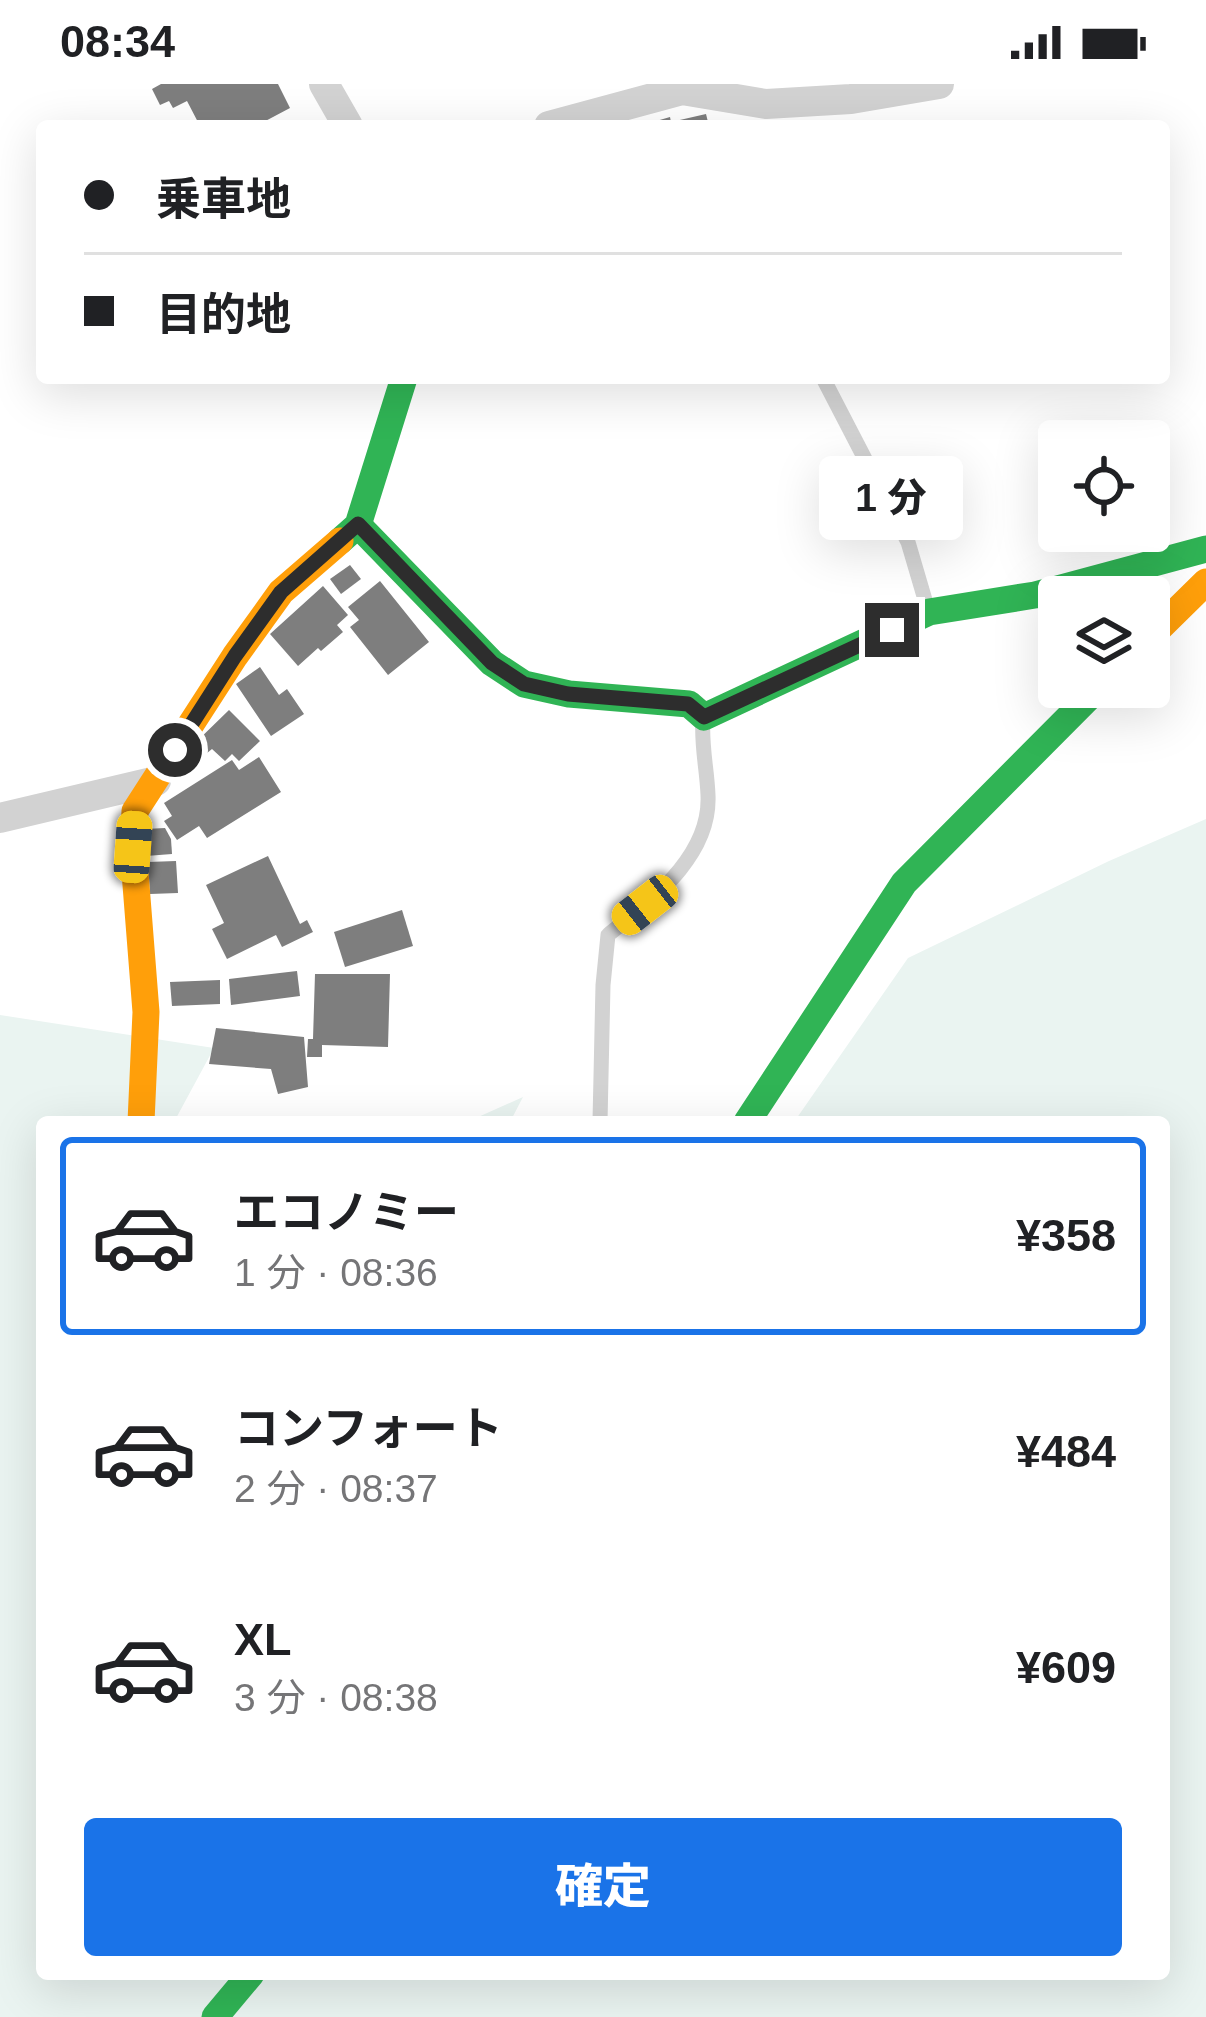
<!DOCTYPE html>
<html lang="ja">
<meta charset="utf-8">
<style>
body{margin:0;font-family:Helvetica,"Noto Sans JP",sans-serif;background:#f6f6f6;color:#202124;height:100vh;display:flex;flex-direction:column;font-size:45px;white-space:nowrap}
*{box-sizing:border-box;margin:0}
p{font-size:39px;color:#757577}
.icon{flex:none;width:66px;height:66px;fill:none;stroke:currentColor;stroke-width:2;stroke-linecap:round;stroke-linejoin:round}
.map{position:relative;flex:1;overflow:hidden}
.panel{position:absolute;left:36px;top:1032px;width:1134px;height:864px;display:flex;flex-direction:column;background:#fff;border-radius:12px;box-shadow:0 12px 48px #0002}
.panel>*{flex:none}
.guide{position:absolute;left:36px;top:36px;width:1134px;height:264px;border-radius:12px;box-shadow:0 12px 48px #0002;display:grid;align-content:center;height:264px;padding:0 48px;background:#fff}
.tools{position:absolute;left:1038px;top:336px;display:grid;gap:24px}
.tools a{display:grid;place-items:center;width:132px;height:132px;border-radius:12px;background:#fff;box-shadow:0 12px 48px #0002;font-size:60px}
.end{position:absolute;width:54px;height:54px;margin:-27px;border:15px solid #2d2d2d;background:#fff;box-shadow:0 0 0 6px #fff}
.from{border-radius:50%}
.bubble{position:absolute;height:84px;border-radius:12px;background:#fff;box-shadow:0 12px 48px #0002;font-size:39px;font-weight:800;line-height:84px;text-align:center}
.car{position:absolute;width:36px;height:72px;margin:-36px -18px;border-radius:15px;box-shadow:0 0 9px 3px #0007;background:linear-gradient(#f5c518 24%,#345 0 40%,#f5c518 0 76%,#345 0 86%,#f5c518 0)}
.guide b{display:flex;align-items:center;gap:42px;height:114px;font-size:45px}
.guide b+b{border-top:3px solid #e0e0e0}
.guide i{width:30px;height:30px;background:#202124}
ul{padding:21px 0 0;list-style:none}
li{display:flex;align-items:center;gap:36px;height:198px;margin:0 24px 18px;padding:0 24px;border:6px solid transparent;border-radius:12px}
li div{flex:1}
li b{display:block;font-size:45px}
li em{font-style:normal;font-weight:800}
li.on{border-color:#1a73e8}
li>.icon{width:108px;height:108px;stroke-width:1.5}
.cta{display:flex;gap:24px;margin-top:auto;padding:24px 48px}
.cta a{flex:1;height:138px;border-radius:12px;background:#1a73e8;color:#fff;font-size:48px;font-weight:800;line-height:138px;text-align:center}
.status{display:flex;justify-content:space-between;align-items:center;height:84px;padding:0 60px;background:#fff;direction:ltr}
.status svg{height:33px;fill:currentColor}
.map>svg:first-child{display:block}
.green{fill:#eaf4f1}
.building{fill:#7e7e7e}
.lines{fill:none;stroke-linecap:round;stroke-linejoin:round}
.lane{stroke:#d2d2d2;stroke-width:15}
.street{stroke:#d2d2d2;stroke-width:30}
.fast{stroke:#30b455;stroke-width:27}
.slow{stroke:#ff9f0a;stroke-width:27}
.route{stroke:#2d2d2d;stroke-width:15}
</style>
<div class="status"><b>08:34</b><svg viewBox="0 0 49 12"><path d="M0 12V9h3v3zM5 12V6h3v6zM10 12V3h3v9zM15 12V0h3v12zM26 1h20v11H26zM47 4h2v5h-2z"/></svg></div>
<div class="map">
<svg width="1206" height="1933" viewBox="0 0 1206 1933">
<rect width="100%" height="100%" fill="#fff"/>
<g class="green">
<path d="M 1206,735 L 1206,1933 L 0,1933 L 0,931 L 214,964 L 174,1038 L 42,1038 L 42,1890 L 1164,1890 L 1164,1038 L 794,1038 L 908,874 L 1109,777 Z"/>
<path d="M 523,1013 L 510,1038 L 467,1038 Z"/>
</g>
<g class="building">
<path d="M 161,0 L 278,0 L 290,24 L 256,42 L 200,42 L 187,17 L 173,24 L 169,17 L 160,21 L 152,5 Z"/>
<path d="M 706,30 L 709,42 L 639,42 L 670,33 L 671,38 Z"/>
<path d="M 350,481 L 361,495 L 341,510 L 330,495 Z"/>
<path d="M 380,497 L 429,558 L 388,591 L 350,543 L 359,536 L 348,523 Z"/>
<path d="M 323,502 L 348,531 L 337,541 L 343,548 L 321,567 L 318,564 L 298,582 L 270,550 Z"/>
<path d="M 260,583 L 279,611 L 287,605 L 304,630 L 271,652 L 236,600 Z"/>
<path d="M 229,626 L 260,657 L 239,677 L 232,670 L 225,677 L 212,665 L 201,674 L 191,663 Z"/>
<path d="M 259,673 L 281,708 L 207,754 L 199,742 L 177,756 L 164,737 L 172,732 L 164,719 L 232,676 L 239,686 Z"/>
<path d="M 165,744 L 171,755 L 172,770 L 146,772 L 146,745 Z"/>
<path d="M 268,772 L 300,840 L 307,836 L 313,848 L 282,863 L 276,851 L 227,875 L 212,845 L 224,839 L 206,801 Z"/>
<path d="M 176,777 L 178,809 L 150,810 L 148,778 Z"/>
<path d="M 402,826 L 413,862 L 345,883 L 334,848 Z"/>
<path d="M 297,887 L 300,912 L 231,921 L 229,895 Z"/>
<path d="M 315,890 L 390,890 L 388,963 L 322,961 L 322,973 L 307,973 L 308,955 L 313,955 Z"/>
<path d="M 220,896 L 220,920 L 172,922 L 170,898 Z"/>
<path d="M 216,944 L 304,953 L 308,1003 L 278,1010 L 271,985 L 209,980 Z"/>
</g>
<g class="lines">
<g class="lane">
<path d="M 823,294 L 908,458 L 928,526"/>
<path d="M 600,1038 L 603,901 L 608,851 C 651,816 711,773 708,711 C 707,685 701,661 703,636"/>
</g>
<g class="street">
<path d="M 324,0 L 348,42"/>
<path d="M 549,42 L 682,6 L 766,20 L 851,15 L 939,0"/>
<path d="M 0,734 L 156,697"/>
</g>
<g class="fast">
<path d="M 358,441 L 492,579 L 524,600 L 569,610 L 689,620 L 704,633 L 929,528 L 1035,511 L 1206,465"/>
<path d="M 340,457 L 358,441 L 404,294"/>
<path d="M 747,1038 L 904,799 L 1099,603"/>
<path d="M 215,1933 L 251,1890"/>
</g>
<g class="slow">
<path d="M 1149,554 L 1206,498"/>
<path d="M 141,1038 L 146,928 L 133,763 L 135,727 L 235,572 L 281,508 L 340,457"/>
</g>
</g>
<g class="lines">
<path class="route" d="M 175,666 L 235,572 L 281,508 L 358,440 L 492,579 L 524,600 L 568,610 L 688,620 L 704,633 L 892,546"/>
</g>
</svg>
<div class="tools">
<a><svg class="icon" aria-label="locate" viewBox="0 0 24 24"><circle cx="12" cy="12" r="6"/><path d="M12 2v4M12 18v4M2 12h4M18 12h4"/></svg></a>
<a><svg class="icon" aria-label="layers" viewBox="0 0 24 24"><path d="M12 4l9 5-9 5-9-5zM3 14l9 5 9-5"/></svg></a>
</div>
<i class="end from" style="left:175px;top:666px"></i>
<i class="end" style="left:892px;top:546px"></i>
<div class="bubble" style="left:819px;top:372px;width:144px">1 分</div>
<i class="car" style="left:133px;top:763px;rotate:4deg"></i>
<i class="car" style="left:645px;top:821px;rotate:232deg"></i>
<div class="guide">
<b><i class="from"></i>乗車地</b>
<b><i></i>目的地</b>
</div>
<section class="panel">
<ul>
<li class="on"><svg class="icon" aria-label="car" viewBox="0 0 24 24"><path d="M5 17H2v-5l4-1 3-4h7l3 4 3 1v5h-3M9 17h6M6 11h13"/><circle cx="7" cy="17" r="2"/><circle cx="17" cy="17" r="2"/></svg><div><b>エコノミー</b><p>1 分 · 08:36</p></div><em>¥358</em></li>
<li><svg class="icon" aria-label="car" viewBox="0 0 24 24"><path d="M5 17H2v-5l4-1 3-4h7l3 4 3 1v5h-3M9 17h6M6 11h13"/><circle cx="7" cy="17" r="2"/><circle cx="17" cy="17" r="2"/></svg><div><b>コンフォート</b><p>2 分 · 08:37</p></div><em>¥484</em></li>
<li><svg class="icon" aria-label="car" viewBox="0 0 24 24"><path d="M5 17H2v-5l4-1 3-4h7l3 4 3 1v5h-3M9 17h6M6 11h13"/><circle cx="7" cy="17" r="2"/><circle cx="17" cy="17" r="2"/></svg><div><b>XL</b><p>3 分 · 08:38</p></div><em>¥609</em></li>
</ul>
<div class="cta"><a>確定</a></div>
</section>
</div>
